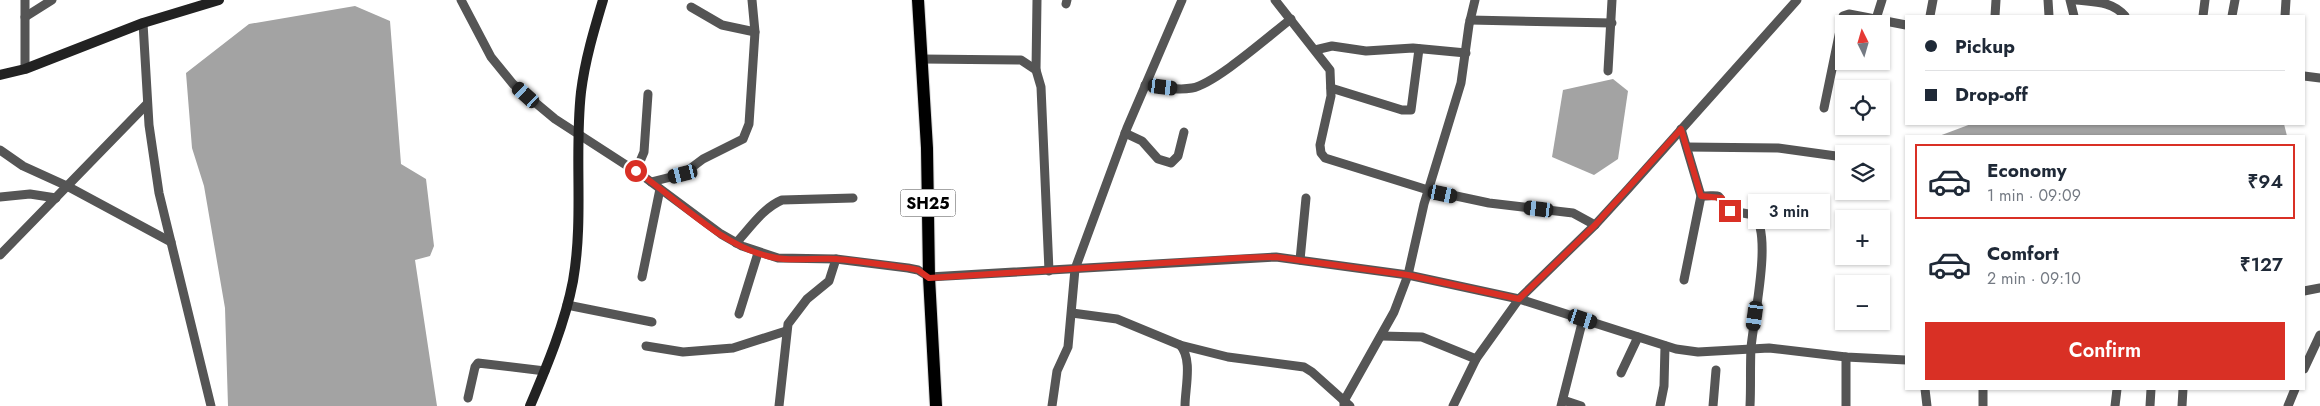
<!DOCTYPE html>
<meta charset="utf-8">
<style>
body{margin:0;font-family:Jost,sans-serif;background:#f2f2f3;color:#1f2937;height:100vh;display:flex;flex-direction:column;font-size:19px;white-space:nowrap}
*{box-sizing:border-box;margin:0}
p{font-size:16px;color:#747a83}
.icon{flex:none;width:28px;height:28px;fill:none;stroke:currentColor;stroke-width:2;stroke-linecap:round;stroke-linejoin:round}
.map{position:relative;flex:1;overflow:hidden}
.panel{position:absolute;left:1905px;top:135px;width:400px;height:255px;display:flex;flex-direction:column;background:#fff;border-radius:0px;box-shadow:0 1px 4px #0004}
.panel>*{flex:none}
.top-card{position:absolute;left:1905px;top:15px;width:400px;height:110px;border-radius:0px;box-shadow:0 1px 4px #0004;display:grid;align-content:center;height:110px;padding:0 20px;background:#fff}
.needle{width:32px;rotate:355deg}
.controls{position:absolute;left:1835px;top:15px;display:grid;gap:10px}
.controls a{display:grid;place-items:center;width:55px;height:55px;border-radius:0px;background:#fff;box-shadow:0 1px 4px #0004;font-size:25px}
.end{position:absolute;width:22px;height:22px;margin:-11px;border:6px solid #d93025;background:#fff;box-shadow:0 0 0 2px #fff}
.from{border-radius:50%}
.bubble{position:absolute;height:35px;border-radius:0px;background:#fff;box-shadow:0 1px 4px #0004;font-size:16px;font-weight:600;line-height:35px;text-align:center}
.car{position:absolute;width:15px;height:30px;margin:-15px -8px;border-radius:6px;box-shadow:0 0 4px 1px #0007;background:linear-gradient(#222 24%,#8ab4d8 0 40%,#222 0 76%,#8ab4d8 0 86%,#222 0)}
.top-card b{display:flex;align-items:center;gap:18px;height:48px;font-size:19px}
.top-card b+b{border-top:1px solid #e0e1e3}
.top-card i{width:12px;height:12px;background:#1f2937}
ul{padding:9px 0 0;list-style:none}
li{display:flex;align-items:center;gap:15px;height:75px;margin:0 10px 8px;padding:0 10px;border:2px solid transparent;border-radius:0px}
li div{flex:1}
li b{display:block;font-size:19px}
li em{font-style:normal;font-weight:600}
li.current{border-color:#d93025}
li>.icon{width:45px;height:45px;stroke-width:1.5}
.action{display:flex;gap:10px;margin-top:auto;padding:10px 20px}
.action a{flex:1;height:58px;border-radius:0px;background:#d93025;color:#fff;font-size:20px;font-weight:600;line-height:58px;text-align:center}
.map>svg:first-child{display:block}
.water{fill:#a3a3a3}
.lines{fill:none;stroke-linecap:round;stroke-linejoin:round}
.primary-casing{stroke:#dbdbdb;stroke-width:14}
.street{stroke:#555;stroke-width:9}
.secondary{stroke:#222;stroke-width:10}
.primary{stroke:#000;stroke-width:12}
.route{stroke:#d93025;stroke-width:6}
.labels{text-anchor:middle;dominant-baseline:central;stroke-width:5;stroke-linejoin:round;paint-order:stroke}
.shield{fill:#fff;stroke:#4c4c4c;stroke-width:1}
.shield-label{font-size:16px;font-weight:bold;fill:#000}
</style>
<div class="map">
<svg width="2320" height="406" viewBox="0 0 2320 406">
<rect width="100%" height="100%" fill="#fff"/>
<g class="water">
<path d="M 355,6 L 390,21 L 401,164 L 426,179 L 434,246 L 430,256 L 415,260 L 437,406 L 228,406 L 225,308 L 204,186 L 192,148 L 186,73 L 249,24 Z"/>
<path d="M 1613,79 L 1628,91 L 1618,159 L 1594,175 L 1552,157 L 1563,90 Z"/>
<path d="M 1971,124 L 2284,124 L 2287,136 L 1939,136 Z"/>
</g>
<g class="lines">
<defs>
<path id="primary" d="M 918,0 L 927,148 L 929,277 L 936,406"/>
</defs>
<use href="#primary" class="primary-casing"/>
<g class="street">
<path d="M 461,0 L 491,57 L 513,84 L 555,119 L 643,176 L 721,234 L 742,246 L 778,258 L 836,259 L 908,268 L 918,270 L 929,277 L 1276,257 L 1408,275 L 1519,299 L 1676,349 L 1698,352 L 1769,348 L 1846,357 L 1906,360"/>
<path d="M 1275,0 L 1330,70 L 1331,96 L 1320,145 L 1321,153 L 1325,158 L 1428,190 L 1489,203 L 1573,213 L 1595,225"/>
<path d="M 2048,0 L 2049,16"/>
<path d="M 2070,0 L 2074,16"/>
<path d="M 2076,0 C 2095,2 2112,1 2125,16"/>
<path d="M 1066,4 L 1067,0"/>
<path d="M 691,7 L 722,25 L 755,32"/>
<path d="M 1930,16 L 1933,0"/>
<path d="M 1995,16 L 1996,0"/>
<path d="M 2203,16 L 2205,0"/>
<path d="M 2232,16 L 2235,0"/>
<path d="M 2285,16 L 2286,0"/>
<path d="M 25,17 L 52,0"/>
<path d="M 1876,19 L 1882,0"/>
<path d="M 1470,20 L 1612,23"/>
<path d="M 143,23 L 149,125 L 159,193 L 211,406"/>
<path d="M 1315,50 L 1332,46 L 1366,51 L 1413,48 L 1466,53"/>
<path d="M 922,59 L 1021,60 L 1036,70 L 1041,87 L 1049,271"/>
<path d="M 25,69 L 25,0"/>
<path d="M 1036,70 L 1037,0"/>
<path d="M 1608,71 L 1612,0"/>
<path d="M 2304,76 L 2320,78"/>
<path d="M 1145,85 C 1160,87 1177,91 1192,88 C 1215,84 1270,35 1291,19"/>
<path d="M 1331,88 L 1402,110 L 1411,110 L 1419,49"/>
<path d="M 1824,108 L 1843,16 L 1849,14 L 1906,25"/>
<path d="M 1681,129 L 1701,196 L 1684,280"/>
<path d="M 1125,133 L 1142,141 L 1158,159 L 1171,163 L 1178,156 L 1184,132"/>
<path d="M 1687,147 L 1778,148 L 1836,156"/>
<path d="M 0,150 L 23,166 L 67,186 L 171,242"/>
<path d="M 636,171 L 644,152 L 648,94"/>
<path d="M 651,182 L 683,174 L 703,159 L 743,139 L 749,124 L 755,32 L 752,0"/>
<path d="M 1701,196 C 1723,196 1717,192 1726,210 L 1754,215 C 1773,234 1753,321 1751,348 C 1750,367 1751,387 1750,406"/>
<path d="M 0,197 L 30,194 L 56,198"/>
<path d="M 736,243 C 750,228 763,208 782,200 L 853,198"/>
<path d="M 0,255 L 147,104"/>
<path d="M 1300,260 L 1306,198"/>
<path d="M 642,277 L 660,189"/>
<path d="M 2304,291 L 2320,288"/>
<path d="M 567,305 L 652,322"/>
<path d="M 1072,313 L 1117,319 L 1180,345 C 1193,359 1185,388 1185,406"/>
<path d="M 739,314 L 758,253"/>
<path d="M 1381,336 L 1422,337 L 1476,359"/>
<path d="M 1180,345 L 1228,357 L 1304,367 L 1312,372 L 1350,406"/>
<path d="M 646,346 L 683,352 L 733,348 L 786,331"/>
<path d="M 2304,369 L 2320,335"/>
<path d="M 1621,373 L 1638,337"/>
<path d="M 1925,389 L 1927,406"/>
<path d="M 468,398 L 475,367 L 478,363 L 545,371"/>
<path d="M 1563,400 L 1581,406"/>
<path d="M 779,406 L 788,324 L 807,299 L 829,281 L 836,259"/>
<path d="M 1052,406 L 1057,371 L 1068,347 L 1075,269 L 1127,128 L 1182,0"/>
<path d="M 1344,406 L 1344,401 L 1394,312 L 1408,275 L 1424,204 L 1461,83 L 1469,25 L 1475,0"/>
<path d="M 1453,406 L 1476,359 L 1519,299 L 1595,225 L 1628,189 L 1797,0"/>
<path d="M 1561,406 L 1583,319"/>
<path d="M 1660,406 L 1664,386 L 1665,346"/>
<path d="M 1713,406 L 1716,370"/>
<path d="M 1846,406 L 1846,357"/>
<path d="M 1983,406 L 1983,389"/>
<path d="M 2115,406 L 2117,389"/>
<path d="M 2150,406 L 2151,389"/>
<path d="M 2182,406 L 2183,389"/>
<path d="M 2288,406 L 2295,389"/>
</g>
<g class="secondary">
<path d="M 0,75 L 25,69 L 143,23 L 219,0"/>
<path d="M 530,406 C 547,366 565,323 573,281 C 584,218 574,155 581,92 C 585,60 594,30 603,0"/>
</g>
<use href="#primary" class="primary"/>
</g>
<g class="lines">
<path class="route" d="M 636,171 C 678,199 717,243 767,256 C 789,262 813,258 836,259 C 860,261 884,265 908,268 L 918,270 L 929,278 L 1240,258 L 1276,257 L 1408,275 L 1519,299 L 1595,225 L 1681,129 L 1701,196 L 1722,198 L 1724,207 L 1730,211"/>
</g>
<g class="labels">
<rect class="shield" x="900.5" y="189.5" width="55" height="27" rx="4"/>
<g class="shield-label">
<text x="928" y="203">SH25</text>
</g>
</g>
</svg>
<div class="controls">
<a><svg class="needle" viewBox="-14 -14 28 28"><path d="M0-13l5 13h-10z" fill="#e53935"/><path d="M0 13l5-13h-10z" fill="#747a83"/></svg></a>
<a><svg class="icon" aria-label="locate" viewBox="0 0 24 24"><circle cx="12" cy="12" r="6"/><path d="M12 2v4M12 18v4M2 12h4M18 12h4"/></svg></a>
<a><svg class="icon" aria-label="layers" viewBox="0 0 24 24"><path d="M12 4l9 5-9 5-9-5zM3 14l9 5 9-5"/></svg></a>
<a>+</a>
<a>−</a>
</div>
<i class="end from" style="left:636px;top:171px"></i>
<i class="end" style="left:1730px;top:211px"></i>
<div class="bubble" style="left:1748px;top:194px;width:82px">3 min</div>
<i class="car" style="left:1163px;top:87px;rotate:97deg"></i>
<i class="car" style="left:526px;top:95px;rotate:312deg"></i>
<i class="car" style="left:683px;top:174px;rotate:256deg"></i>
<i class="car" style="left:1443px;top:194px;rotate:102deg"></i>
<i class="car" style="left:1539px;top:209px;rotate:277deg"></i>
<i class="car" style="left:1755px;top:316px;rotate:188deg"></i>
<i class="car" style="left:1583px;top:319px;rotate:108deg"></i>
<div class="top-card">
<b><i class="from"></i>Pickup</b>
<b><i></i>Drop-off</b>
</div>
<section class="panel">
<ul>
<li class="current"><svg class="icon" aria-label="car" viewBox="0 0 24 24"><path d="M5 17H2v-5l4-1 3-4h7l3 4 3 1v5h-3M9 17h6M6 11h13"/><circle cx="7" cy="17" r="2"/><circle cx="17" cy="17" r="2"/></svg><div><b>Economy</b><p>1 min · 09:09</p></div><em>₹94</em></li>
<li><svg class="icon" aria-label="car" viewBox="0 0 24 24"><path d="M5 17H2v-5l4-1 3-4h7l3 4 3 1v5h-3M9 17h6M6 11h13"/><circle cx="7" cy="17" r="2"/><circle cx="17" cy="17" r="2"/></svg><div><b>Comfort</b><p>2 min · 09:10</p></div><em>₹127</em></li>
</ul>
<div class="action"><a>Confirm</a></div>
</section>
</div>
